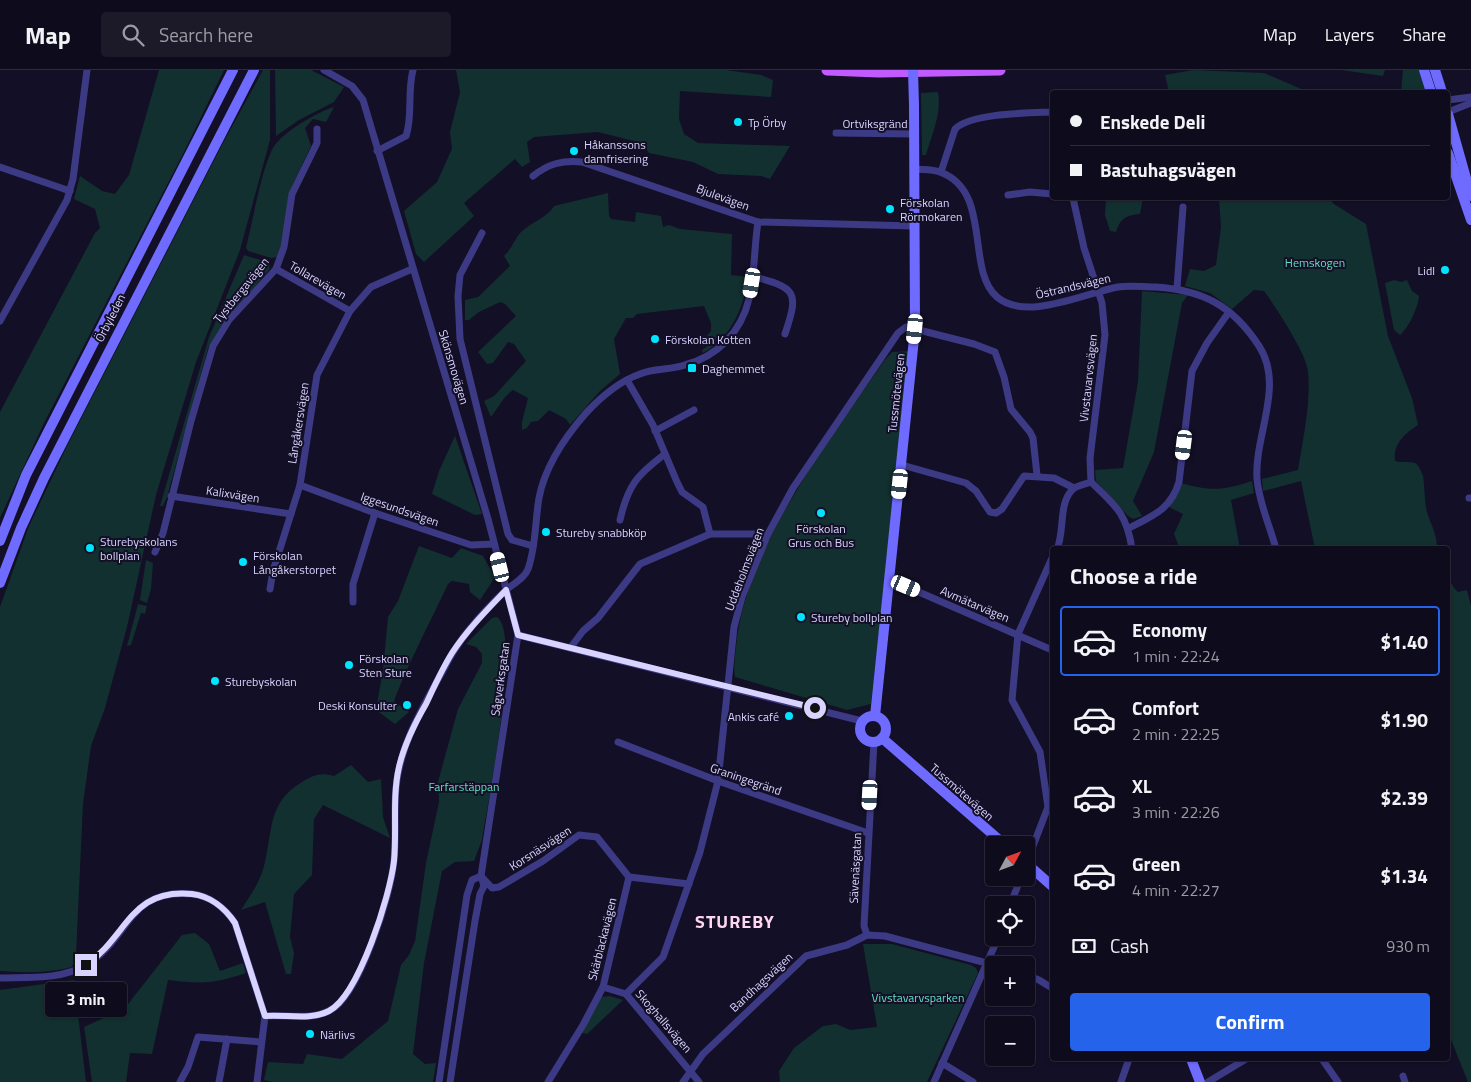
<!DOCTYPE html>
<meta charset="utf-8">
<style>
body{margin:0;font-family:"Titillium Web",sans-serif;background:#1c1929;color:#f1f3f6;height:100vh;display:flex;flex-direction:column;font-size:19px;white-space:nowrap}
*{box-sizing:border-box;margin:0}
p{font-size:16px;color:#9b9ba3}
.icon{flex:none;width:28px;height:28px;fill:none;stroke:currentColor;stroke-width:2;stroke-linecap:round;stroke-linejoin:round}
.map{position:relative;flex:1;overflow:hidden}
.side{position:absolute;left:1050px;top:476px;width:400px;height:515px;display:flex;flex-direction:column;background:#0e0b1c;border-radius:5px;box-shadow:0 1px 4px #0004,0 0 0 1px #2e2b3b}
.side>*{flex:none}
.guide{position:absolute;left:1050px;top:20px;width:400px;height:110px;border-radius:5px;box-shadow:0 1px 4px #0004,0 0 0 1px #2e2b3b;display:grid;align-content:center;height:110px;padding:0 20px;background:#0e0b1c}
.needle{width:32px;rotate:49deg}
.controls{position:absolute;left:985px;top:766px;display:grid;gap:10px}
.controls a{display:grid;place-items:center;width:50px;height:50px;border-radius:5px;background:#0e0b1c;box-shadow:0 1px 4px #0004,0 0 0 1px #2e2b3b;font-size:25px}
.end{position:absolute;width:22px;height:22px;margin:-11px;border:6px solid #d9d4ff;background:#111;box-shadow:0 0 0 2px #111}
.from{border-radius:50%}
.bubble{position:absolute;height:35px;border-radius:5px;background:#0e0b1c;box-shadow:0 1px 4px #0004,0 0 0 1px #2e2b3b;font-size:16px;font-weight:700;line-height:35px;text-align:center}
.car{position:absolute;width:15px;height:30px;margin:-15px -8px;border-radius:6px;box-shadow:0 0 4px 1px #0007;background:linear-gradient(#fff 24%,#345 0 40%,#fff 0 76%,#345 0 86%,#fff 0)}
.guide b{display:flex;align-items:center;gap:18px;height:48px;font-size:19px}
.guide b+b{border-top:1px solid #2e2b3b}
.guide i{width:12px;height:12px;background:#f1f3f6}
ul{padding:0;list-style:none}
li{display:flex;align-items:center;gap:15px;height:70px;margin:0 10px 8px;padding:0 10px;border:2px solid transparent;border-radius:5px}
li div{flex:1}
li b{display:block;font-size:19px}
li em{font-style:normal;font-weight:700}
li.current{border-color:#2563eb}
li>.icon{width:45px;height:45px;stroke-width:1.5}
h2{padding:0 20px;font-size:22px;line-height:60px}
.pay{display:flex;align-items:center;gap:12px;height:55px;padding:0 20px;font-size:19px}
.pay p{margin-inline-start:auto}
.action{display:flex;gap:10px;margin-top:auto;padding:10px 20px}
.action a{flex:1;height:58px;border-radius:5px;background:#2563eb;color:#fff;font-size:20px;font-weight:700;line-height:58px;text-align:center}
header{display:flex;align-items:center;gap:30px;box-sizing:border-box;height:70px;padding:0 25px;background:#0e0b1c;border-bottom:1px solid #2e2b3b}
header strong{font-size:24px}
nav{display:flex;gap:28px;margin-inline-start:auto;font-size:18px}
.search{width:350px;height:45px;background:#1c1929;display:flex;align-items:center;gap:12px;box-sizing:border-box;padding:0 18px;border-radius:5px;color:#9b9ba3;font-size:19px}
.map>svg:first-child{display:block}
.green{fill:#12302f}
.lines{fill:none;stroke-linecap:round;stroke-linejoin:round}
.street{stroke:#3d3a85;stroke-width:7}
.secondary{stroke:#6f6bff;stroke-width:10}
.primary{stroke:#c25bff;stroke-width:11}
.secondary-bridge{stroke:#6f6bff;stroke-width:10}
.route{stroke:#d9d4ff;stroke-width:6}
.poi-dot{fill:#00e5ff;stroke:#130f26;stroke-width:2}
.labels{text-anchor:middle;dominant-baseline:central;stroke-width:4;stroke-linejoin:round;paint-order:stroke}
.poi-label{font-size:12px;fill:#d9d4ff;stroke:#130f26;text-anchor:start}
.street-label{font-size:12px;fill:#d9d4ff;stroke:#130f26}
.park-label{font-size:12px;fill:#5fe0c0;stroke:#130f26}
.district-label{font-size:18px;font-weight:bold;letter-spacing:1px;fill:#ffd6f0;stroke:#130f26}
</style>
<header>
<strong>Map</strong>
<div class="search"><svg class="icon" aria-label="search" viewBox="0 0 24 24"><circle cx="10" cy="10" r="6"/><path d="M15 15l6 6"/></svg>Search here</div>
<nav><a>Map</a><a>Layers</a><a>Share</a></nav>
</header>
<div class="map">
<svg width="1471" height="1012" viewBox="0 0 1471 1012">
<rect width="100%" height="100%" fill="#130f26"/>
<g class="green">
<path d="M 159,0 L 224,0 L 183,84 L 44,353 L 0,448 L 0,342 L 95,163 L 100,158 L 95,139 L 74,129 L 80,106 L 102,121 L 115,124 L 129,105 Z"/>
<path d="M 263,0 L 270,0 L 270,70 L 240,180 L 196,292 L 156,425 L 127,557 L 105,638 L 91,676 L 83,734 L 76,885 L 72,897 C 49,903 24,903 0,901 L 0,537 L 29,456 L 68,374 L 223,73 Z"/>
<path d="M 275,0 L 311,0 L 344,17 L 334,32 L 299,50 L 276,66 Z"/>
<path d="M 456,0 L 726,0 L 761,5 L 773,10 L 771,27 L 680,21 L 679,49 L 684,64 L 698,73 L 790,76 L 770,109 L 761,106 L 718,104 L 693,92 L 649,83 L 642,73 L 598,62 L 534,67 L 527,72 L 530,92 L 522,97 L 515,89 L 464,133 L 474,146 L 424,192 L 416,184 L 404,141 L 437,112 L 452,79 L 450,62 L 460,22 Z"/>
<path d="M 1193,0 L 1264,3 L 1308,22 L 1169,22 L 1165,5 Z"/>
<path d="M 1341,0 L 1385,0 L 1383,6 Z"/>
<path d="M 1403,0 L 1419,0 L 1425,18 L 1424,22 L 1401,22 Z"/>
<path d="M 938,22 C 942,43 932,64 926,85 L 922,85 L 921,23 Z"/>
<path d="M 334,37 L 326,52 L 313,49 L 305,58 L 311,76 L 292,116 L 281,175 L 277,187 L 271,188 L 248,181 L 246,178 L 248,169 C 254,145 262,98 273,78 C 281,63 317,42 334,37 Z"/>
<path d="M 608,123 L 609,146 L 611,149 L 635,152 L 636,142 L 661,146 L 663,157 L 669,155 L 680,159 L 732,164 L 731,205 L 749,207 C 742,239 733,266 703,283 L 702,280 L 708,276 L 705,268 L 711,261 L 711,253 L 704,236 L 637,244 L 633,248 L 626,248 L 614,269 L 620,304 L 600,321 L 570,355 L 566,349 L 549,340 L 538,351 L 531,352 L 527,358 L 522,360 L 522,352 L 528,328 L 513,320 C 502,328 500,336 491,347 L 484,331 L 494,326 L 526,291 L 514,274 L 508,272 L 493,293 L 487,294 L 478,282 L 516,246 L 505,234 L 500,232 L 479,242 L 469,250 L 465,250 L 465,230 L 478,227 L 510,196 L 504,186 C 512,178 515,169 520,163 C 531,152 547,148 554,136 Z"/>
<path d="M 1106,128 L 1143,128 L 1140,144 C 1126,145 1120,149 1116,162 L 1110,161 L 1105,145 Z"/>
<path d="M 1219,128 L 1329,128 L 1334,134 L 1366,154 L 1388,266 L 1412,328 L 1418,355 C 1404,364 1393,374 1395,391 C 1401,393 1410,391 1415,393 C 1419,395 1422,403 1423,406 C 1425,416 1424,430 1427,442 C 1431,455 1437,464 1437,479 L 1315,479 L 1301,411 L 1263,421 L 1262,409 L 1298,400 C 1303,368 1311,334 1308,301 C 1306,283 1275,236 1264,221 L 1254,220 L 1232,239 L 1210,223 L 1185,216 L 1190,199 L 1204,201 L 1216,195 L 1221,157 Z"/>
<path d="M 244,185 L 270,193 L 269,200 L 222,255 L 208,278 L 167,427 L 163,436 L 160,436 L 209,267 Z"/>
<path d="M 1394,210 L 1401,212 L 1407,210 L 1412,221 L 1419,226 C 1418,238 1409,257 1400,265 L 1394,260 L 1385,213 Z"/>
<path d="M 1142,221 L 1188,225 L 1182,233 L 1154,382 L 1133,431 L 1142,446 L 1133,449 L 1128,446 L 1096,411 L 1095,400 L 1123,398 L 1138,312 Z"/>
<path d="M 910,281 L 871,634 L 847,640 L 735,607 C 733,598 735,587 736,577 C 745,477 829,372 884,291 L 892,282 Z"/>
<path d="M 455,366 L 482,444 L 475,445 L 432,424 L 439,401 Z"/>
<path d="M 1252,411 L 1254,423 L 1231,430 L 1240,479 L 1180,479 L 1174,464 L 1183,444 L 1167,436 L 1180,413 C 1211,421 1222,421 1252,411 Z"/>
<path d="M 419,476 L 452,488 L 461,478 L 483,486 L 495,507 L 480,530 L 470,522 L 469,514 L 452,511 L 448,514 C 430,553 409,591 394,631 L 409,642 L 395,654 L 376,640 L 383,600 L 388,547 L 398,531 Z"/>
<path d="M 146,490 L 153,493 L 151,519 L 147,533 L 140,530 Z"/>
<path d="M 1448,498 L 1450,500 C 1449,510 1451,515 1458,522 L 1467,520 L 1471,536 L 1471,1012 L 1468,1012 L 1448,962 Z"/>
<path d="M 138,534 L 147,536 L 145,544 L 141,543 L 131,575 L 127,576 Z"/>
<path d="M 497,547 C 522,564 487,736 482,770 L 474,791 L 455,792 L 442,801 L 424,893 L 413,984 L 425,994 L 436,993 L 433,1012 L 273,1012 L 264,1010 L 268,992 L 303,994 L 307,984 L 342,989 L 388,951 L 401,895 L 409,885 L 415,871 L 426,793 L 439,732 L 438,712 L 458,639 L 482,593 L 482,584 L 476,577 L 466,574 L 492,548 Z"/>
<path d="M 351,695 L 368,712 L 381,709 L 383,747 L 390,768 L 323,735 L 314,749 L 312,805 L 294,824 L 290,867 L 294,883 L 291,904 L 286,904 L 265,832 L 241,840 C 250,826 260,812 264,796 C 273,761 267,733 302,712 C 313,705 321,702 334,706 Z"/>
<path d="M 195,863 L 209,874 L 220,901 L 243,893 L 246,903 C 213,914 203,914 168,910 L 152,984 L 130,983 L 126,1012 L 92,1012 L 84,957 L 125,938 L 182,865 Z"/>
<path d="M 863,874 L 892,874 L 971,895 L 976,898 L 978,903 L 927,1012 L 780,1012 L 779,1001 L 794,978 L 823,956 L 836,954 L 850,960 L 877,957 Z"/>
<path d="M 74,910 L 86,1012 L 0,1012 L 0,920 Z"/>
<path d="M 610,926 L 623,930 L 587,964 L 579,962 L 599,927 Z"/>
</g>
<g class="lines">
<g class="street">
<path d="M 324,0 L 352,16 L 363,30 L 488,449 L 518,565 L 481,806 L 472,810 L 467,825 L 439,1012"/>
<path d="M 1448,30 L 1471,27"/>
<path d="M 1448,42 L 1471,33"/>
<path d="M 836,63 L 914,64"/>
<path d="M 377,81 L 406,66 C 413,46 407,23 413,0"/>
<path d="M 0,97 L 70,121"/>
<path d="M 914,99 C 922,100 932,99 940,102 C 993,121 965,200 997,227 C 1026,252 1085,223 1118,217 C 1130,215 1143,217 1156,217 C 1203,220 1233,236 1259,276 C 1285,316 1254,366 1257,409 C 1259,433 1270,456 1276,479"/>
<path d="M 941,102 L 955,59 C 971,43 1029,43 1052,42"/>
<path d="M 533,106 C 548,94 562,90 582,92 L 758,152 L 914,156"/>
<path d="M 1008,125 L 1030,122 L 1052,124"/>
<path d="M 482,163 L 460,205 L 458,226 L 460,269 L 508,464 L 512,470 L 533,476"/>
<path d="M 276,199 L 350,241"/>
<path d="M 752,206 C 795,218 800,220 785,264"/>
<path d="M 1177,218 L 1183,137"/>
<path d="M 0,251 L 67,130 L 73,109 L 87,0"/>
<path d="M 627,310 L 653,355 L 677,412 L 682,422 L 703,437 L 710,464"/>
<path d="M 655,361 L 694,340"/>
<path d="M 902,395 L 966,413 L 976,421 L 990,442 L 996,443 L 1002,439 L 1024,406 L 1054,408 L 1074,418"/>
<path d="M 1091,412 C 1116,436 1127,444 1132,479"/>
<path d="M 300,415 L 375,443 L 471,475 L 494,474"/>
<path d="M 171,426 L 291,444"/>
<path d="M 1469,428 L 1471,428"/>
<path d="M 620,450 C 628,415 637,405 665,384"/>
<path d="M 1129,458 C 1153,446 1171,439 1179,412 L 1192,301 L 1207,273 L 1229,242"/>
<path d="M 1057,479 C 1065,461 1058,433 1073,419 C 1077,415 1086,414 1091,412 L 1090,388 L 1105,265 L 1102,233 L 1084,178 L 1073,128"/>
<path d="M 155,482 L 163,463 L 191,351 L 213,276 L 229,250 L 276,199 L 284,177 L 292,124 L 317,73 L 317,59"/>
<path d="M 889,509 L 1052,580"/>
<path d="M 270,519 L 273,501 L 300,415 L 317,305 L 350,241 L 371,217 L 412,199"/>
<path d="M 353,532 L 353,514 L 375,443"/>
<path d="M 518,565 L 862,651"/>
<path d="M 571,577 L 583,561 L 598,548 L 640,494 L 710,464 L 768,464"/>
<path d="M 618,672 L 718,711 L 868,763"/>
<path d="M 1026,794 L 1048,737 L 1040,682 L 1012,630 L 1018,564 L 1052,488"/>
<path d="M 481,806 L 492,818 L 499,817 L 543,791 L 579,765 L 597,767 L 629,807 L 689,814"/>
<path d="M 1010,835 L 1021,808"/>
<path d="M 867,865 L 864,856 L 874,672"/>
<path d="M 1026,905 L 1039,910 L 1052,918"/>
<path d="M 0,908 C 28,907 61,910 86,895 C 130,869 127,818 192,824 C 210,826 225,838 235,853 L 265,946 L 257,1012"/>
<path d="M 603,917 L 626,924 L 699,1012"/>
<path d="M 626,924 L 663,887 L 700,782 L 718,711 L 734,557 L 742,527 L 768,464 L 793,418 L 898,263 L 906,257 L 915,259 L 974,274 L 995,282 L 1004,307 L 1011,339 L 1030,362 L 1033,368 L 1037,405"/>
<path d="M 265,946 C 288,944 316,952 335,937 C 361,917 391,825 394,791 C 397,761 392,729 399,699 C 407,661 430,625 448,591 C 462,565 484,541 506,520 C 513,514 525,508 528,499 C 536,477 535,451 539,428 C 545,396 565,367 586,343 C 600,328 620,311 640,304 C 654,298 670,300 685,295 C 718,286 741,262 749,229 C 755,204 754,177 758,152"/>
<path d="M 1322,989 L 1338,1012"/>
<path d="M 942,993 L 973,1012"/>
<path d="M 1403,1006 L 1405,1012"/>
<path d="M 180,1012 L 188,997 L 198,967 L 261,972"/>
<path d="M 219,1012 L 227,969"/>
<path d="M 450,1012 L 475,851 L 480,824 L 484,816 L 482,809"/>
<path d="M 548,1012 L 583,955 L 603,917 L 629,807"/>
<path d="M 683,1012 L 703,984 L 806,886 L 847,875 L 867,865 L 885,866 L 994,895"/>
<path d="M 934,1012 L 998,868"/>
<path d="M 1121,1012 L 1129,989"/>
<path d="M 1208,1012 L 1246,989"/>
</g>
<g class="secondary">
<path d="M 1424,0 L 1431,22"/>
<path d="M 1435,0 L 1442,22"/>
<path d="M 1448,44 L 1471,126"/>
<path d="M 1448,83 L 1471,150"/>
<path d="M 0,471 L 26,405 L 233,0"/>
<path d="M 0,513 L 21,458 L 44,408 L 254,0"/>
<path d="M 875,646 L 915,259 L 914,35"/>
<circle cx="873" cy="659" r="13"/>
<path d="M 882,668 L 1005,775"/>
<path d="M 1026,793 L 1052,816"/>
<path d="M 1191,989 L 1200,1012"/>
</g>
<path class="primary" d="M 827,0 L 879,2 L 1000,0"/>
<path class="secondary-bridge" d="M 913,0 L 914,35"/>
</g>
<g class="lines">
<path class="route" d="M 86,895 C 128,866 130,818 192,824 C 210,826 225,838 235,853 L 265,946 C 285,944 310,951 329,941 C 359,925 390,826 394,791 C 397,760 392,727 399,697 C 404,675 415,653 426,634 C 434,617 442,599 452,583 C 467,560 487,540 506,520 L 518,565 L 815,638"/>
</g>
<g class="poi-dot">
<circle cx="738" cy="52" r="5"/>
<circle cx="574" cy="81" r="5"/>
<circle cx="890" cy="139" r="5"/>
<circle cx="1445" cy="200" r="5"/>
<circle cx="655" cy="269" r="5"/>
<rect x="687" y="293" width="10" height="10" rx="2.5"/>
<circle cx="821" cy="443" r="5"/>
<circle cx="546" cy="462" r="5"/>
<circle cx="90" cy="478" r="5"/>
<circle cx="243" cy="492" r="5"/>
<circle cx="801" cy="547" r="5"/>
<circle cx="349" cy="595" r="5"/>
<circle cx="215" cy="611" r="5"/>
<circle cx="407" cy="635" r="5"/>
<circle cx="789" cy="646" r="5"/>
<circle cx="310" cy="964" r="5"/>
</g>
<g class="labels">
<g class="poi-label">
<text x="748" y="52">Tp Örby</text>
<text x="584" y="74">Håkanssons<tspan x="584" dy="14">damfrisering</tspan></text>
<text x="900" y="132">Förskolan<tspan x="900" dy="14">Rörmokaren</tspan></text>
<text x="1435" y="200" text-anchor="end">Lidl</text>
<text x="665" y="269">Förskolan Kotten</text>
<text x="702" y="298">Daghemmet</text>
<text x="821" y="458" text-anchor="middle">Förskolan<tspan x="821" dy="14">Grus och Bus</tspan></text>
<text x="556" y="462">Stureby snabbköp</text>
<text x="100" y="471">Sturebyskolans<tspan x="100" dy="14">bollplan</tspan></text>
<text x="253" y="485">Förskolan<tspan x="253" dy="14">Långåkerstorpet</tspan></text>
<text x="811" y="547">Stureby bollplan</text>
<text x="359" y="588">Förskolan<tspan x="359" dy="14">Sten Sture</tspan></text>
<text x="225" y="611">Sturebyskolan</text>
<text x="397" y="635" text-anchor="end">Deski Konsulter</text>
<text x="779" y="646" text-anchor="end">Ankis café</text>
<text x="320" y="964">Närlivs</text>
</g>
<g class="street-label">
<text x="875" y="53">Ortviksgränd</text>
<text transform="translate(723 127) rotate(20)">Bjulevägen</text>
<text transform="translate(318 210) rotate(30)">Tollarevägen</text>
<text transform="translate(1073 216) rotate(-13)">Östrandsvägen</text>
<text transform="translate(241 220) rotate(-51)">Tystbergavägen</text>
<text transform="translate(110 248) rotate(-63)">Örbyleden</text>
<text transform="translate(454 297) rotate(73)">Skönsmovägen</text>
<text transform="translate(1088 308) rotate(-84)">Vivstavarvsvägen</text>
<text transform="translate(896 323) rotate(-84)">Tussmötevägen</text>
<text transform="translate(298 353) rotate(-81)">Långåkersvägen</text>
<text transform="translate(233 424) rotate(9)">Kalixvägen</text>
<text transform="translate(400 439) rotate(19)">Iggesundsvägen</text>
<text transform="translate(744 499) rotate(-69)">Uddeholmsvägen</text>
<text transform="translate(975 534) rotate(23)">Avmätarvägen</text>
<text transform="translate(500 609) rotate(-82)">Sågverksgatan</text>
<text transform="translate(746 709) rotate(19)">Graningegränd</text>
<text transform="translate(962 722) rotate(41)">Tussmötevägen</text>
<text transform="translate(540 778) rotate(-33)">Korsnäsvägen</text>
<text transform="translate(855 798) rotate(-87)">Sävenäsgatan</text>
<text transform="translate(602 869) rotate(-76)">Skärblackavägen</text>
<text transform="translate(761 912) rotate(-43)">Bandhagsvägen</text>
<text transform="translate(664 951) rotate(49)">Skoghallsvägen</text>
</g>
<g class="park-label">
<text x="1315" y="192">Hemskogen</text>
<text x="464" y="716">Farfarstäppan</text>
<text x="918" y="927">Vivstavarvsparken</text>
</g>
<g class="district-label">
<text x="735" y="851">STUREBY</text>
</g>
</g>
</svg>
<div class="controls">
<a><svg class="needle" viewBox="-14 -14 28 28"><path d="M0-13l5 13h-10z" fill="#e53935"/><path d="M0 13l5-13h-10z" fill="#9b9ba3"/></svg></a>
<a><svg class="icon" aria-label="locate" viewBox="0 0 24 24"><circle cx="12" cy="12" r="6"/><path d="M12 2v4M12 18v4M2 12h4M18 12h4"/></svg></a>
<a>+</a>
<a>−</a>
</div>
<i class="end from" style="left:815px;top:638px"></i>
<i class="end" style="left:86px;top:895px"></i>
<div class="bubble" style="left:45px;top:912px;width:82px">3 min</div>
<i class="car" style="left:752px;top:213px;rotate:189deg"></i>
<i class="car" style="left:915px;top:259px;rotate:186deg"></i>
<i class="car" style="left:1184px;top:375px;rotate:187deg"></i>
<i class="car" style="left:900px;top:414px;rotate:186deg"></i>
<i class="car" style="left:500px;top:497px;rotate:346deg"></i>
<i class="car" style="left:906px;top:516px;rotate:113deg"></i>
<i class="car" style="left:870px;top:725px;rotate:183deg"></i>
<div class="guide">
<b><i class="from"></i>Enskede Deli</b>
<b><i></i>Bastuhagsvägen</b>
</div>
<section class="side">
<h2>Choose a ride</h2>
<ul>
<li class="current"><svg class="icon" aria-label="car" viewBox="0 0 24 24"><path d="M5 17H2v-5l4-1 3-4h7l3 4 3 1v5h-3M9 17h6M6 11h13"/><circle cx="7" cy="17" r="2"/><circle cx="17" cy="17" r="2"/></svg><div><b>Economy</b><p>1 min · 22:24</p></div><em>$1.40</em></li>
<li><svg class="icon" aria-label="car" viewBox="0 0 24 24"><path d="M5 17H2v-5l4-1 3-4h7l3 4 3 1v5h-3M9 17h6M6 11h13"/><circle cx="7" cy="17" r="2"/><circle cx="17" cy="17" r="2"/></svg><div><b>Comfort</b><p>2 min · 22:25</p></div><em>$1.90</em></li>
<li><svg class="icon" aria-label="car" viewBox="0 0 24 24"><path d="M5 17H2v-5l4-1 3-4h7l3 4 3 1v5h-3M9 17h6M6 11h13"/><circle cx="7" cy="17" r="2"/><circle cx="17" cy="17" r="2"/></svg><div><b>XL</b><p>3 min · 22:26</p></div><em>$2.39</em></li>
<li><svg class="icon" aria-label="car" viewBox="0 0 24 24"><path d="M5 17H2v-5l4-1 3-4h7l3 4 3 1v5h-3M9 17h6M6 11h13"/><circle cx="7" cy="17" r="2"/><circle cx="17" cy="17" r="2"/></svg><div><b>Green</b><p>4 min · 22:27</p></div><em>$1.34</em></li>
</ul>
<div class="pay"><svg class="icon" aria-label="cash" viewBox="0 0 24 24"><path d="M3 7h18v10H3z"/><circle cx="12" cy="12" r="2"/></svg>Cash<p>930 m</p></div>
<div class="action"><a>Confirm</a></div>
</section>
</div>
